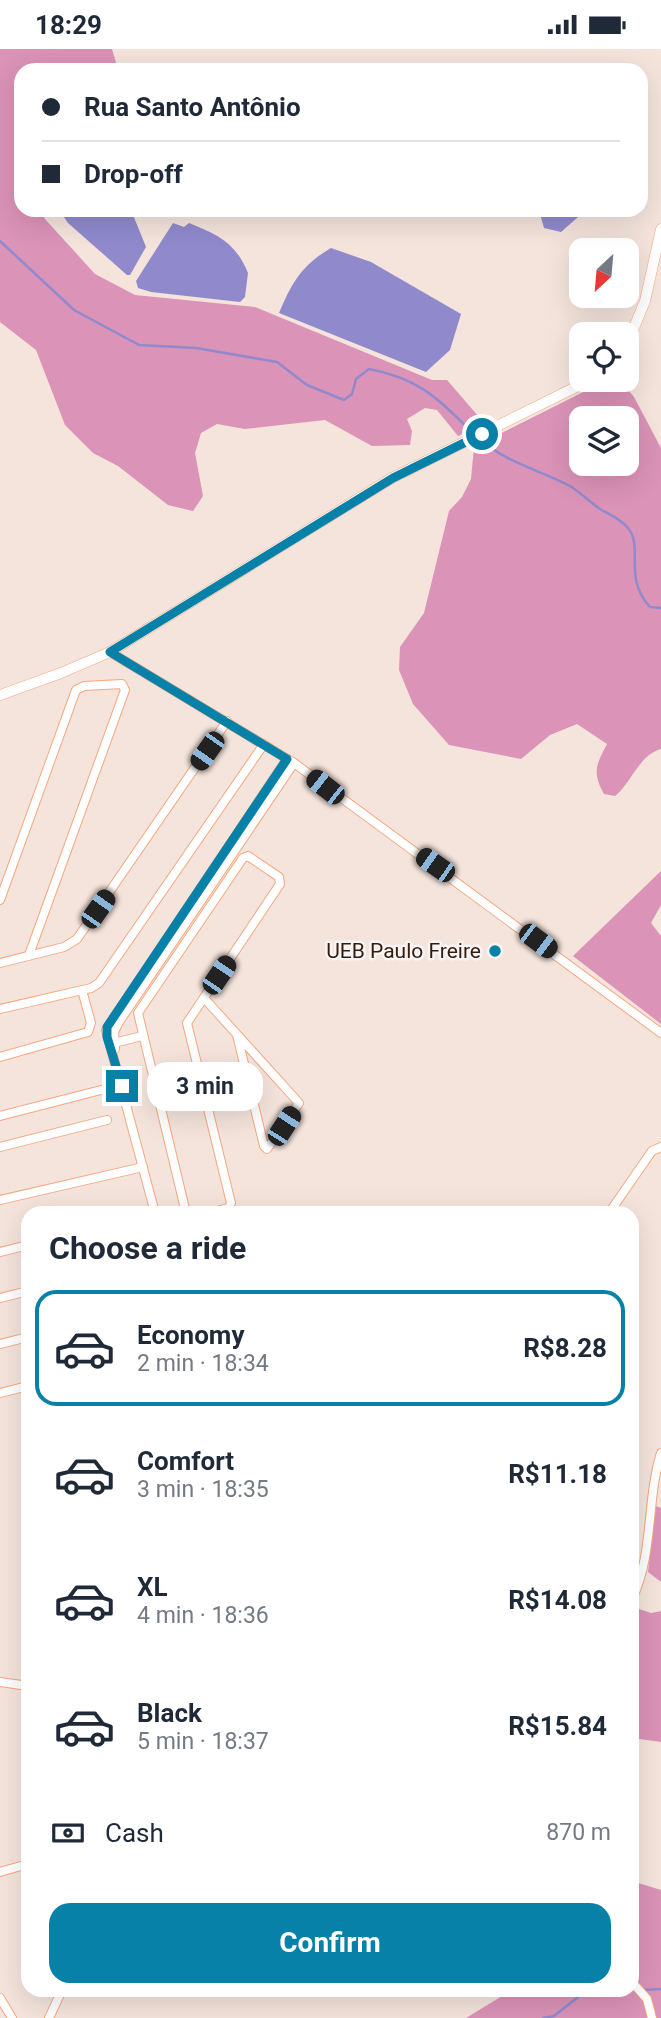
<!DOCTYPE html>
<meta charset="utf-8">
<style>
body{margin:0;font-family:Roboto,sans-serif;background:#f6f6f7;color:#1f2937;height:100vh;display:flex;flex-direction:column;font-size:26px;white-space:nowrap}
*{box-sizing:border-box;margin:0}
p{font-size:23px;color:#747a83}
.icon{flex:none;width:38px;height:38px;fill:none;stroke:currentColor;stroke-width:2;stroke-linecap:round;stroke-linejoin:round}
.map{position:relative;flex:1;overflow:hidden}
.drawer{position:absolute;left:21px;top:1157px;width:618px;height:791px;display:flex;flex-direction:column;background:#fff;border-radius:21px;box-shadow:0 7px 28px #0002}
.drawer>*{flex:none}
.banner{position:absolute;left:14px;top:14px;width:634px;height:154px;border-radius:21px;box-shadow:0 7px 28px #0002;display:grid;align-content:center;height:154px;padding:0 28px;background:#fff}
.needle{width:46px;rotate:206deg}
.controls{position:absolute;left:569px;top:189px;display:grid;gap:14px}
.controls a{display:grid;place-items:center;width:70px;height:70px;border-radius:14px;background:#fff;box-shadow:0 7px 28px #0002;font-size:35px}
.end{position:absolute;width:32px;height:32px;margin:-16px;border:9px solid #0781a7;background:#fff;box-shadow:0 0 0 4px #fff}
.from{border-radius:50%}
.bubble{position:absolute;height:49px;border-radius:21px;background:#fff;box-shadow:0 7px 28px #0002;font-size:23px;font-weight:700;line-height:49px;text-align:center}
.car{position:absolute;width:21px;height:42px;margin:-21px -10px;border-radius:9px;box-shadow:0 0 5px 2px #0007;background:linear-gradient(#222 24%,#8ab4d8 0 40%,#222 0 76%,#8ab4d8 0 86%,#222 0)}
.banner b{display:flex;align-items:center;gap:24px;height:66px;font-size:26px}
.banner b+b{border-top:2px solid #e0e1e3}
.banner i{width:18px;height:18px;background:#1f2937}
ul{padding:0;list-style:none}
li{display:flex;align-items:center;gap:21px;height:116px;margin:0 14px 10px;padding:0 14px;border:4px solid transparent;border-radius:21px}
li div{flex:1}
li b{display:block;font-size:26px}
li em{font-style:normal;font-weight:700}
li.current{border-color:#0781a7}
li>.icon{width:63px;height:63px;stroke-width:1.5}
h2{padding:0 28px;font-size:32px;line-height:84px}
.pay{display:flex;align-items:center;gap:18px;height:77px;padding:0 28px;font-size:26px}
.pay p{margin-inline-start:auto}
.action{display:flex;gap:14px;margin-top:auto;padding:14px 28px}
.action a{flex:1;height:80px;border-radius:21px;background:#0781a7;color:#fff;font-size:28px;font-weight:700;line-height:80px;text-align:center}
.status{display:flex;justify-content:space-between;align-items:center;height:49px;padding:0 35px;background:#fff;direction:ltr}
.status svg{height:19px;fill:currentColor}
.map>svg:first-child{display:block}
.forest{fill:#db93b7;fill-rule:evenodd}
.water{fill:#908acd}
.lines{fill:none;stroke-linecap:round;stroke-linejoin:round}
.stream{stroke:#908acd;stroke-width:2.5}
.minor-casing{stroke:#f5a77f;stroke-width:10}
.major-casing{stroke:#f5a77f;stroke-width:11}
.minor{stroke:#fff;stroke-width:8}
.major{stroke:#fff;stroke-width:10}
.route{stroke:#0781a7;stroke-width:9}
.poi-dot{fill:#0781a7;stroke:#f5f5f5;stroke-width:2.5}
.labels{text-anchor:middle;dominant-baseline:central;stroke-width:5;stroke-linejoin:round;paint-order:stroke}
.poi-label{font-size:21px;fill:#371a0a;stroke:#f5f5f5;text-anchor:end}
</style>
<div class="status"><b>18:29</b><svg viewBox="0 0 49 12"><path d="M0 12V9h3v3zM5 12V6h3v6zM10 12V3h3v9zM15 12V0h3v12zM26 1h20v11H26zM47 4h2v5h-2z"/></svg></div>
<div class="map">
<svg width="661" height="1969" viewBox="0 0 661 1969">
<rect width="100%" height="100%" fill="#f4e4dc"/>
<g class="forest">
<path d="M 0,0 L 112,0 L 117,17 L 129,21 L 21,21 L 21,161 L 41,161 L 45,170 L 95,225 L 135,246 L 255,258 L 432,331 L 447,331 L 485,375 L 458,387 L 437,361 L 425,359 L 407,370 L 412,382 L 410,396 L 372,397 L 325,371 L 245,380 L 217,375 L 201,384 L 195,404 L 203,447 L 193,462 L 168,456 L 118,417 L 93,404 L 65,376 L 36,301 L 0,273 Z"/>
<path d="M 607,331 L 623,335 L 634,348 L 661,399 L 661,700 C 639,706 632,733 615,747 L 604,745 C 592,723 596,716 607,695 L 577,675 L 550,686 L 521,710 L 449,696 L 413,655 L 399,621 L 400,598 L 424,564 L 449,462 L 462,448 L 471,430 L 474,398 ZM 626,369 L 626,415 L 581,415 L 581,369 Z"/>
<path d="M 661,822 L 661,856 L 651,874 L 661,887 L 661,975 L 573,907 Z"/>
<path d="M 656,1457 L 661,1459 L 661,1533 L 648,1523 Z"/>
<path d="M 633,1558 L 651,1564 L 661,1562 L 661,1693 L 632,1689 Z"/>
<path d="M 632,1832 L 661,1841 L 661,1969 L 466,1969 L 512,1941 L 632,1941 Z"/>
</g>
<g class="water">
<path d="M 59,161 L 131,161 L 146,198 L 130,226 L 127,226 L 68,174 Z"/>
<path d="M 539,161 L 599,161 L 599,162 L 586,161 L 561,183 L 544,179 Z"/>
<path d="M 173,174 L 184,178 L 189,174 C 217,185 236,194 248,224 L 245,248 L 240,253 L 151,243 L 138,239 L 136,232 Z"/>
<path d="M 331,199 L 371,213 L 461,265 L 450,301 L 426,323 L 279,264 C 292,233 302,216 331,199 Z"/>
</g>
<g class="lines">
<g class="stream">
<path d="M 0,192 L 74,261 L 139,296 L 196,299 L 277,313 L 307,336 L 344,351 L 352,345 L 356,330 L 369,320 C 421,330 438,350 474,385"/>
<path d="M 479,389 C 504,413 540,421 570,437 C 581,444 590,453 600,460 C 610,466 619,469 627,478 C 645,497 622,528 650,558 L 661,559"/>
<path d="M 642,1941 L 661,1940"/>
<path d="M 543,1969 L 554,1967 L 587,1941"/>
</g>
<defs>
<g id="minor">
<path d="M 110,603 L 294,714 L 661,984"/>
<path d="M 0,851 L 76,641 L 84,637 L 122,635 L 125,641 L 29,906"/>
<path d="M 0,914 L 64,898 L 77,890 L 227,672"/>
<path d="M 204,949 L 299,1054 L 267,1100 L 264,1097 L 237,986"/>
<path d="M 0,960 L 91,939 L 99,934 L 264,695"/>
<path d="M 110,995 L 142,987"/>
<path d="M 115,1000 L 114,983 L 119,973 L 294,714"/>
<path d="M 0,1008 L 88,983 L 91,974 L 82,941"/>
<path d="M 0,1067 L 101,1041"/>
<path d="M 0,1098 L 107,1071"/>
<path d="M 0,1151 L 143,1118"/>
<path d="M 155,1164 L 106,981 L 287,710"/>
<path d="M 186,1164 L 138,964 L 243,809 L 248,807 L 279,828 L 280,835 L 187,974 L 231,1154 L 229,1159 L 208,1164"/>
<path d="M 609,1164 L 652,1102 L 661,1098"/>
<path d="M 0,1203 L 28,1196"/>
<path d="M 0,1249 L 28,1242"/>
<path d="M 0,1295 L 28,1288"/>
<path d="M 0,1344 L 28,1337"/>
<path d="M 632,1550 C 654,1505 646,1452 661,1404"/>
<path d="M 0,1633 L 28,1637"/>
<path d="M 0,1823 L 28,1815"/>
<path d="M 632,1933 L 647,1950 L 652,1969"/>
<path d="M 0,1949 L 12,1969"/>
<path d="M 49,1969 L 62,1941"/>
</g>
<g id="major">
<path d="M 626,298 L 645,252 L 661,180"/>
<path d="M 0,646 L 61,624 L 110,603 L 392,429 L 590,331"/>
</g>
</defs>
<use href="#minor" class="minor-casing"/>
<use href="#major" class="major-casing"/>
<use href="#minor" class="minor"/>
<use href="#major" class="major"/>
</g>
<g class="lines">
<path class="route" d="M 122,1037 L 107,988 L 107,978 L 287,710 L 110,603 L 393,429 L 482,385"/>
</g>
<circle class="poi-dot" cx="495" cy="902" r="7"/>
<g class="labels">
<g class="poi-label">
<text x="481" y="902">UEB Paulo Freire</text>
</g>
</g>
</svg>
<div class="controls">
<a><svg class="needle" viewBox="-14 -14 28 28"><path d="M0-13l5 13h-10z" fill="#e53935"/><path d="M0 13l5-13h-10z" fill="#747a83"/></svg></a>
<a><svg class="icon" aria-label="locate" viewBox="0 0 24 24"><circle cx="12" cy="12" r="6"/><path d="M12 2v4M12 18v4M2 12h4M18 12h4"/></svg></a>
<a><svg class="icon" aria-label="layers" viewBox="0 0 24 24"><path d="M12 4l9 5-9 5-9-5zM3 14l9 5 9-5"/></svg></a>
</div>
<i class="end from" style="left:482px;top:385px"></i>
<i class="end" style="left:122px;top:1037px"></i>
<div class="bubble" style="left:147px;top:1013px;width:116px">3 min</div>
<i class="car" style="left:207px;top:702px;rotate:215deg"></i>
<i class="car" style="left:325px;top:738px;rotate:308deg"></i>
<i class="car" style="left:435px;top:816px;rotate:305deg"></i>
<i class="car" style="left:98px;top:860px;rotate:35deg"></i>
<i class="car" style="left:538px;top:892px;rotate:127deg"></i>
<i class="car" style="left:219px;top:926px;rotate:34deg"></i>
<i class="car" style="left:284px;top:1077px;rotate:33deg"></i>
<div class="banner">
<b><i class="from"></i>Rua Santo Antônio</b>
<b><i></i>Drop-off</b>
</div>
<section class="drawer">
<h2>Choose a ride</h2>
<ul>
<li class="current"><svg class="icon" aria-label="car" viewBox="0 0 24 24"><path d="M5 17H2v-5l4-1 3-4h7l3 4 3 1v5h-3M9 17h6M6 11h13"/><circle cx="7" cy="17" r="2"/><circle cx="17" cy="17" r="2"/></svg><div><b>Economy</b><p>2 min · 18:34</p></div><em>R$8.28</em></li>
<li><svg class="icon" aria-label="car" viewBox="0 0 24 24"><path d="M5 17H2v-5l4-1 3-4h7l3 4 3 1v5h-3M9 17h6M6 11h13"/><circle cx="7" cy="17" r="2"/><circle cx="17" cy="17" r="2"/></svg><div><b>Comfort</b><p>3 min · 18:35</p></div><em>R$11.18</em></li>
<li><svg class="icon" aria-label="car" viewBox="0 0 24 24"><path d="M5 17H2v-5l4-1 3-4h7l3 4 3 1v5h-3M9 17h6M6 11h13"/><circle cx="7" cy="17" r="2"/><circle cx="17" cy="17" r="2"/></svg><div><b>XL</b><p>4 min · 18:36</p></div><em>R$14.08</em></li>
<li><svg class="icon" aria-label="car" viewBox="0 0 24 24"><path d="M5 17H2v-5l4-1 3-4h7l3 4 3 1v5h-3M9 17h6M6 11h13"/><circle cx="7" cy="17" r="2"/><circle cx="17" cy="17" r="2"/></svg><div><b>Black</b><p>5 min · 18:37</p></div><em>R$15.84</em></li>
</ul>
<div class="pay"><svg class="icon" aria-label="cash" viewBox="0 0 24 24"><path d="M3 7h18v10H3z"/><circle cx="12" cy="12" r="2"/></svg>Cash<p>870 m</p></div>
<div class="action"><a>Confirm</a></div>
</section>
</div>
